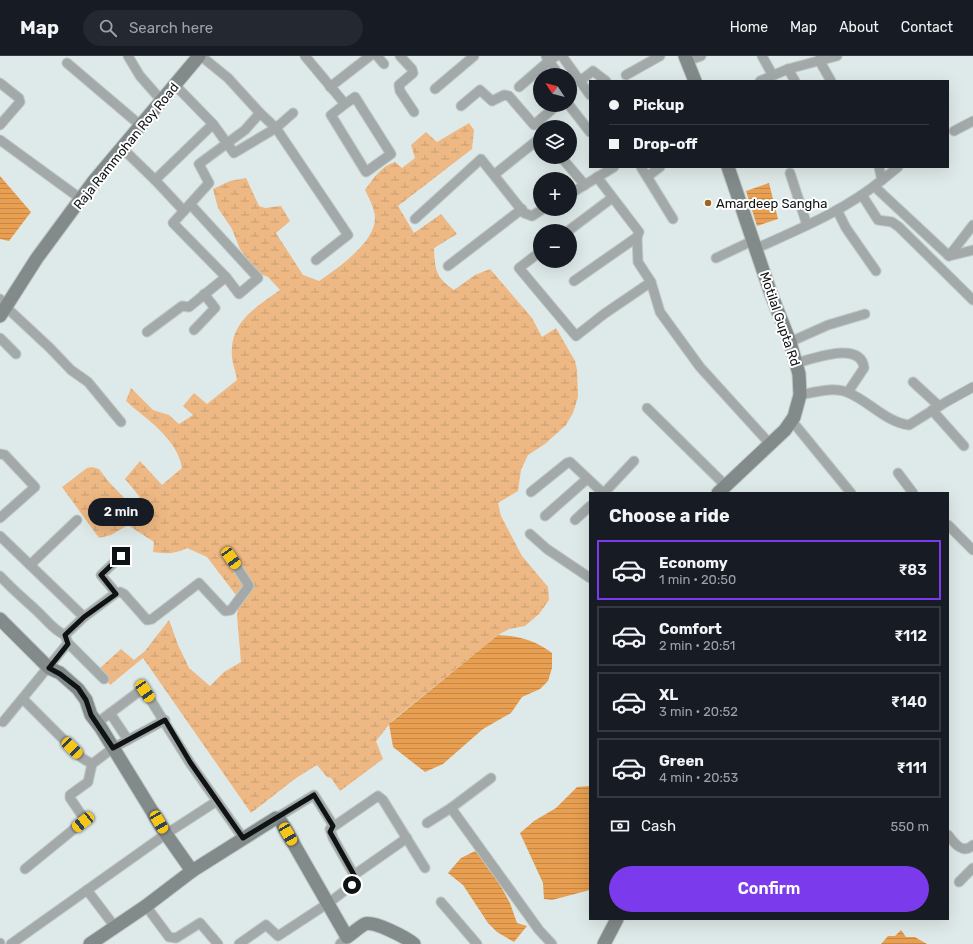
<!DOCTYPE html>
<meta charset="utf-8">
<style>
body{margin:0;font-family:Rubik,sans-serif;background:#242831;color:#f1f3f6;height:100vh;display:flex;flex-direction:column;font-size:15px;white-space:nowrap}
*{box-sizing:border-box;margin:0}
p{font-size:13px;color:#9ea1a6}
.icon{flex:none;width:22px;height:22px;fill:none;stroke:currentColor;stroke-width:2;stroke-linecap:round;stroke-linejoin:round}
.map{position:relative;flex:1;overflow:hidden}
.side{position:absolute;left:589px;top:436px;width:360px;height:428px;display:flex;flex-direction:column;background:#171b24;border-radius:0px;box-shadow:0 4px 16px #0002}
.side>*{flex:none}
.top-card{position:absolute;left:589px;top:24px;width:360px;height:88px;border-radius:0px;box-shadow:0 4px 16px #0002;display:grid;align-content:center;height:88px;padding:0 20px;background:#171b24}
.needle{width:26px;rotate:306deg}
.controls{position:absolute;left:533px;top:12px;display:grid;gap:8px}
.controls a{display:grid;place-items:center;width:44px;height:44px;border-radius:50%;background:#171b24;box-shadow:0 4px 16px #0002;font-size:20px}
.end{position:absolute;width:18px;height:18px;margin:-9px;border:5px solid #0f1313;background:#fff;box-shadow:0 0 0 2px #fff}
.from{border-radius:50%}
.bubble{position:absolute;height:28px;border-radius:14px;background:#171b24;box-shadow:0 4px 16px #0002;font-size:13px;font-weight:600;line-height:28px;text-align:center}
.car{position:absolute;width:12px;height:24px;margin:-12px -6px;border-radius:5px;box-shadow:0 0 3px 1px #0007;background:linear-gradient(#f5c518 24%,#345 0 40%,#f5c518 0 76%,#345 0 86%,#f5c518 0)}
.top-card b{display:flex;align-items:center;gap:14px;height:38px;font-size:15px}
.top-card b+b{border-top:1px solid #363941}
.top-card i{width:10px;height:10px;background:#f1f3f6}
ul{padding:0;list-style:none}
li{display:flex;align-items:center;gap:12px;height:60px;margin:0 8px 6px;padding:0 12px;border:2px solid #363941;border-radius:0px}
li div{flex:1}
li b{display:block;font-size:15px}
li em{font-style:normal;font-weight:600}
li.current{border-color:#7c3aed}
li>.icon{width:36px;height:36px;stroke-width:1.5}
h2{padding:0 20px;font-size:18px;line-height:48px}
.pay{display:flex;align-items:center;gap:10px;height:44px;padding:0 20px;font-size:15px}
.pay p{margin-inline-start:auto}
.primary-button{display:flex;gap:8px;margin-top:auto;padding:8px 20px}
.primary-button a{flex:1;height:46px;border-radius:24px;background:#7c3aed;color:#fff;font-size:16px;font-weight:600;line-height:46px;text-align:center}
header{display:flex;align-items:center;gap:24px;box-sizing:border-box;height:56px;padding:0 20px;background:#171b24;border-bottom:1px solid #363941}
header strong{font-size:19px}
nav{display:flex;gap:22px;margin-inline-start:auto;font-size:14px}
.search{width:280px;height:36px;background:#242831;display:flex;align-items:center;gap:10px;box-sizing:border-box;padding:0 14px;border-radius:22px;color:#9ea1a6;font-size:15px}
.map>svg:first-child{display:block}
.wetland{fill:url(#wetland-marsh)}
.water{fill:url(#water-rules)}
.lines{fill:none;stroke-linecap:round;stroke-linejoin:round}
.street-casing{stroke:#bdc8c7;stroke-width:11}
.secondary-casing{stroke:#bdc8c7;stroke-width:15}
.street{stroke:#a3a9a8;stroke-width:9}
.secondary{stroke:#838a8a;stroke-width:13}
.route{stroke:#0f1313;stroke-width:5}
.poi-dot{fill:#9d6522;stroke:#fff;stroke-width:1.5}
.labels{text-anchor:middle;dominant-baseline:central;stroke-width:4;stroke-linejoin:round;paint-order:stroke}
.street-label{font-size:13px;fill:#0f1313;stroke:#fff}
.poi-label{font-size:13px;fill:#0f1313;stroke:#fff;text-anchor:start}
</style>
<header>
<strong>Map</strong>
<div class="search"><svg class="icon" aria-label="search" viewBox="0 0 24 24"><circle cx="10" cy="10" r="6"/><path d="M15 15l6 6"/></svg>Search here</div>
<nav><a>Home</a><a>Map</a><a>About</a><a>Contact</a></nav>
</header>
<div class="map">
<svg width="973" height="888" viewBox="0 0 973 888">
<defs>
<pattern id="wetland-marsh" width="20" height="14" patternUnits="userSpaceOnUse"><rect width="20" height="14" fill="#edb883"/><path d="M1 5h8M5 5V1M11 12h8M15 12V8" fill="none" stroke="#ca9d70"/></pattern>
<pattern id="water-rules" width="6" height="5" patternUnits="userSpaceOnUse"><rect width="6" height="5" fill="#e89f51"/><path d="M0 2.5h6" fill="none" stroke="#c68846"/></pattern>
</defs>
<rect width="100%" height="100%" fill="#deeae9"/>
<path class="wetland" d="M 469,67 L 474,74 L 472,93 L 398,150 L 414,177 L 441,158 L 457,178 L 434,192 C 435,213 435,221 454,234 L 475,219 L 490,213 L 532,262 L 542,281 L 556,272 L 575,305 L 577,314 L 578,341 L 573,357 L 566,369 L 545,388 L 528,399 L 521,414 L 518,435 L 498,447 L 501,460 L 522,500 L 548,531 L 549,544 L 539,558 L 525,570 L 509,573 L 498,579 L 392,665 L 376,685 L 383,703 L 340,735 L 331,722 L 327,721 L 317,709 L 296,722 L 251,757 L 143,602 L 110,629 L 99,613 L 121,593 L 134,604 L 145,595 L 169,564 L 178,589 L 189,612 L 210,630 L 224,616 L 241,606 L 237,560 L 239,543 L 207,501 L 187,492 C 175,498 166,498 153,496 L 154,486 L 128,469 L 111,479 L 99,482 L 62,431 L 87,412 L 92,411 L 99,413 L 108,425 L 129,447 L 140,441 L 125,423 L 140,405 L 162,429 L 182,412 C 177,382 148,365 126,345 L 131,332 L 153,354 L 169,359 L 179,368 L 193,359 L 183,350 L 194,337 L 207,348 L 237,324 C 236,317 233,309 232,302 C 229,266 255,252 280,234 L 268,221 L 258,217 L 240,193 L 232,173 L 218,152 L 213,133 L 230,125 L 246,122 L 259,150 L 265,152 L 281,150 L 290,165 L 276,177 L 303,219 L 319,225 C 338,212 376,186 375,161 C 374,151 369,142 365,134 C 373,123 381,110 395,106 L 402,112 L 415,102 L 411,89 L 426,76 L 437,86 Z"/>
<g class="water">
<path d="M 0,120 L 31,156 L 9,185 L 0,183 Z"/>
<path d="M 769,127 L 778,163 L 757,170 L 746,135 Z"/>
<path d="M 498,579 C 519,580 535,584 552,597 L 552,612 L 548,625 L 540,633 L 522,641 L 511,657 L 483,673 L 443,708 L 425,716 L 393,691 L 389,668 Z"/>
<path d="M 590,730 L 590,834 L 552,844 L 544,843 L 543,827 L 520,777 L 534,765 L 556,752 L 577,731 Z"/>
<path d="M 475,795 L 484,800 L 510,847 L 517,867 L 527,870 L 514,886 L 497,876 L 488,867 L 463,829 L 448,817 L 461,802 Z"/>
<path d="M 901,874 L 906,881 L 915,881 L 927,888 L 881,888 L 888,880 L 895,880 Z"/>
</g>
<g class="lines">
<defs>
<g id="street">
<path d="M 128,0 L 140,20 L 162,45"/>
<path d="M 201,0 L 228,22 L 260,57 L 276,72 L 293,57"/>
<path d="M 305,0 L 345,48 L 331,59 L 366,116 L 391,98 L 355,41 L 345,48"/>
<path d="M 377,0 L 384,8"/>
<path d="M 400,0 L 412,13 L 413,17 L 399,29 L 400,35 L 414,56"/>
<path d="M 556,0 L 549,5 L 559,19"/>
<path d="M 562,0 L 590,39"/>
<path d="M 762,0 L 772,18"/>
<path d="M 819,4 L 831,25"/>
<path d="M 687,5 L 701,0"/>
<path d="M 67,7 L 140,69"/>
<path d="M 788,13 L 795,25"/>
<path d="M 626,19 L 660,0"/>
<path d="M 580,25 L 593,15 L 606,25"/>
<path d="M 760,25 L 788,13 L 837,0"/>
<path d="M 0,27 L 19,42 L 20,46 L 0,69"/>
<path d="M 175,29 L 213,68 L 234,97 L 276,72 L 348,179 L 316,204"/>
<path d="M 330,31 L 370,0"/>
<path d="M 519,31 L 549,5 L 546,0"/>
<path d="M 435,33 L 474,0"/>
<path d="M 570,33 L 572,35 L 570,37"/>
<path d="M 569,49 L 590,76"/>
<path d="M 461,50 L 480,34 L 492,45 L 504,39 L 509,40 L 534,69 L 557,49"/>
<path d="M 954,75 L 973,65"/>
<path d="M 0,84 L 81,143"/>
<path d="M 122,92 L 155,124"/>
<path d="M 561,101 L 585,129"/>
<path d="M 641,111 L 673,163"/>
<path d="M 790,117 L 807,169"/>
<path d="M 495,118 L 540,82"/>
<path d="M 648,120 L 660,111"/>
<path d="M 882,124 L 898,111"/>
<path d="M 875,131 L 949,200 L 973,194"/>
<path d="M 570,138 L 614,111"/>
<path d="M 862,139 L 878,164 L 892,166 L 899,171 L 973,244"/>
<path d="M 190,148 L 258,222 L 239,238 L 226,221"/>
<path d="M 837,154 L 846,172 L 876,215"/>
<path d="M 184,155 L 155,124 L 213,68"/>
<path d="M 415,163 L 481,103 L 524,157 L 532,160 L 543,153"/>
<path d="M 568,175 L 612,142"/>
<path d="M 637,181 L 638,206 L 651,226 L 660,256 L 700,311 L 770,388"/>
<path d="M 755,193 C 799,173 844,155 882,124 L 879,111"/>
<path d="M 540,196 L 519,212 L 576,280 L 604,258 L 651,226"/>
<path d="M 949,200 L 973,169"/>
<path d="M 716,202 L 752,185"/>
<path d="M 448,210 L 522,153"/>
<path d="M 574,225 L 630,186 L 637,181 L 639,176 L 597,121"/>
<path d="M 0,243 L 6,251 L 50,292 L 71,314 L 88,326 L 121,366"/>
<path d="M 194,274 L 215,252 L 204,238"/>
<path d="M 147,276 L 182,250 L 189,251 L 226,221 L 173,167 L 209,127 L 199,108 L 245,74 L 260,57"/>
<path d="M 0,282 L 16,298"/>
<path d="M 790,286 L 828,269 L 865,258"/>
<path d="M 796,307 C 813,303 861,284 864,312 L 848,336"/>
<path d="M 913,326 L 939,350"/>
<path d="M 800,339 C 815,336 835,330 849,337 C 870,346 886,366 909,369 L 946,346 L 973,331"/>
<path d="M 647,352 L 726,430"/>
<path d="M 932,354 L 964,390"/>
<path d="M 792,365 L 851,437"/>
<path d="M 0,398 L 5,399 L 35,431 L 0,462"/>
<path d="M 898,417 L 913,437"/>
<path d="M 531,436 L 567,407 L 570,406 L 603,437"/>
<path d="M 604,437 L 634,405"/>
<path d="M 545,460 L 587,423"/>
<path d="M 575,464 L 590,450"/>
<path d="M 948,469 L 973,494"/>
<path d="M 530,478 L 547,493 L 590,522"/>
<path d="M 0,480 L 84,561"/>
<path d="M 30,509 L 77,464"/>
<path d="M 0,520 C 12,533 24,543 37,555 C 46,563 53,574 65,579 L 68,587 L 104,623"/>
<path d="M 116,537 L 101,519 L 121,500"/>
<path d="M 65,579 L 84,561 L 116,537 L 120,536 L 124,538 L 147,564 L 152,563 L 199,527 L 225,555 L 231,554 L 249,530 L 231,502"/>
<path d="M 23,643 L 82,702 L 92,708 L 113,692 L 165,664"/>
<path d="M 110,657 L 128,684"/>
<path d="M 3,666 L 68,587"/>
<path d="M 97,667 L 137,637 L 142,634 L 145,635 L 190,707 L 243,782"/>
<path d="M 491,722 L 451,752 L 539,874 L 552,888"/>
<path d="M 276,762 L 314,739 L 333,769"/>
<path d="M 427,767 L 451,752"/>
<path d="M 948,779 C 954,787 963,799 973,789"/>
<path d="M 25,813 L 85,764 L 70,742 L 70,739 L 88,726 L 92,708"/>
<path d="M 354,819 L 407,782"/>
<path d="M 959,826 L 973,812"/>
<path d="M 87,834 L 115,871"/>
<path d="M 441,846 L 477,888"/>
<path d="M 146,850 L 169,881 L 176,882 L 200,867 L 218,888"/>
<path d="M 0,887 L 0,888"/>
<path d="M 11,888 L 166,778 L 217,745"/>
<path d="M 239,888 L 266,869 L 278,880 L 330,846 L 352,829 L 354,819 L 333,782 L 330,773 L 378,740 L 383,744 L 425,812"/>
<path d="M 340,888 L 347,881"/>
</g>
<g id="secondary">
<path d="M 685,0 L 695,25"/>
<path d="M 0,260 L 37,202 L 93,126 L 199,0"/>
<path d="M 718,437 L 785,374 L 794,361 L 800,339 L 799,318 L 790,286 L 771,238 L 728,111"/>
<path d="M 0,563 L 49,612 L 60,617 L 78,633 L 86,644 L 91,659 L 101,672 L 166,778 L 192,815"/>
<path d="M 90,888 L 146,850 L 192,815 L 276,762 L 280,764 L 347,881 C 353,877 359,871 365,868 C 373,864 407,882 414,888"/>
<path d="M 604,888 L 617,863"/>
</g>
</defs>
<use href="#street" class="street-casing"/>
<use href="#secondary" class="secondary-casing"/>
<use href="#street" class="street"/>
<use href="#secondary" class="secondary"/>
</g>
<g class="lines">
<path class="route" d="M 121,500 L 101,519 L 116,538 L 84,561 L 65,579 L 68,588 L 49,612 L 60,618 L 78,632 L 86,644 L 91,659 L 113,692 L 165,664 L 190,706 L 243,782 L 314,739 L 333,770 L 330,776 L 354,819 L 352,829"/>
</g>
<circle class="poi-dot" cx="708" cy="147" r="4"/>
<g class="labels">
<g class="street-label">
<text transform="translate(126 90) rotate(-51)">Raja Rammohan Roy Road</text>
<text transform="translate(780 263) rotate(71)">Motilal Gupta Rd</text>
</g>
<g class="poi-label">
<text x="716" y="147">Amardeep Sangha</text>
</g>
</g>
</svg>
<div class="controls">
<a><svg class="needle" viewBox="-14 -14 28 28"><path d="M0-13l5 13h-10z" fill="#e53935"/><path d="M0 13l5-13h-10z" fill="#9ea1a6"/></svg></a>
<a><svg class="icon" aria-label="layers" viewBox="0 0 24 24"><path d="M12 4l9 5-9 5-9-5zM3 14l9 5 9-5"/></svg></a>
<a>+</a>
<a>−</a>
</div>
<i class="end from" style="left:352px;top:829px"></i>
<i class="end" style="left:121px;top:500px"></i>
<div class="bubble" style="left:88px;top:442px;width:66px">2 min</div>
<i class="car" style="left:231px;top:502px;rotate:144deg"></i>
<i class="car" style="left:145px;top:635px;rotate:146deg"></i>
<i class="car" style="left:72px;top:692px;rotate:135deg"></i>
<i class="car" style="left:83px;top:766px;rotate:231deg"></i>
<i class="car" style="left:159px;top:766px;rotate:150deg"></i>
<i class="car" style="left:288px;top:778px;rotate:150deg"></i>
<div class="top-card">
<b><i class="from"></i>Pickup</b>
<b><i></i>Drop-off</b>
</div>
<section class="side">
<h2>Choose a ride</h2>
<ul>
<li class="current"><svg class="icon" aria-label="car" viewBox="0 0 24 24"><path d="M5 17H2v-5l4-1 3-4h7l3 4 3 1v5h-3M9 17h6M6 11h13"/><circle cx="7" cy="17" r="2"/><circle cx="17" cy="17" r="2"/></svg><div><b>Economy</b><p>1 min · 20:50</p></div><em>₹83</em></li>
<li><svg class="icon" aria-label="car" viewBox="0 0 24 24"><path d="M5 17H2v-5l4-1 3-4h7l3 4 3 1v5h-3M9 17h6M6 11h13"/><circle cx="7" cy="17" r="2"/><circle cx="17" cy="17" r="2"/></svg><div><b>Comfort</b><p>2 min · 20:51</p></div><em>₹112</em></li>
<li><svg class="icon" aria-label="car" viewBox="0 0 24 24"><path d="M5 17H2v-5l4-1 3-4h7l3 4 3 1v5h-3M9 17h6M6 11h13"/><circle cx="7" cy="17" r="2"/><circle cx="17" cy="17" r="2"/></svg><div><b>XL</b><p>3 min · 20:52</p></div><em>₹140</em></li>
<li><svg class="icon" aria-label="car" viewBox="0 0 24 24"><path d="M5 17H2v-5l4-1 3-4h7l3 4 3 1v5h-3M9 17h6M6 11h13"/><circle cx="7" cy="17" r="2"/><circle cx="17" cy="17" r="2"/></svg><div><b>Green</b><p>4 min · 20:53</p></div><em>₹111</em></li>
</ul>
<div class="pay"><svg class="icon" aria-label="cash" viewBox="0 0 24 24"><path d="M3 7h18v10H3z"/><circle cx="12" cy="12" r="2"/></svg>Cash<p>550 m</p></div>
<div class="primary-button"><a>Confirm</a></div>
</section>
</div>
